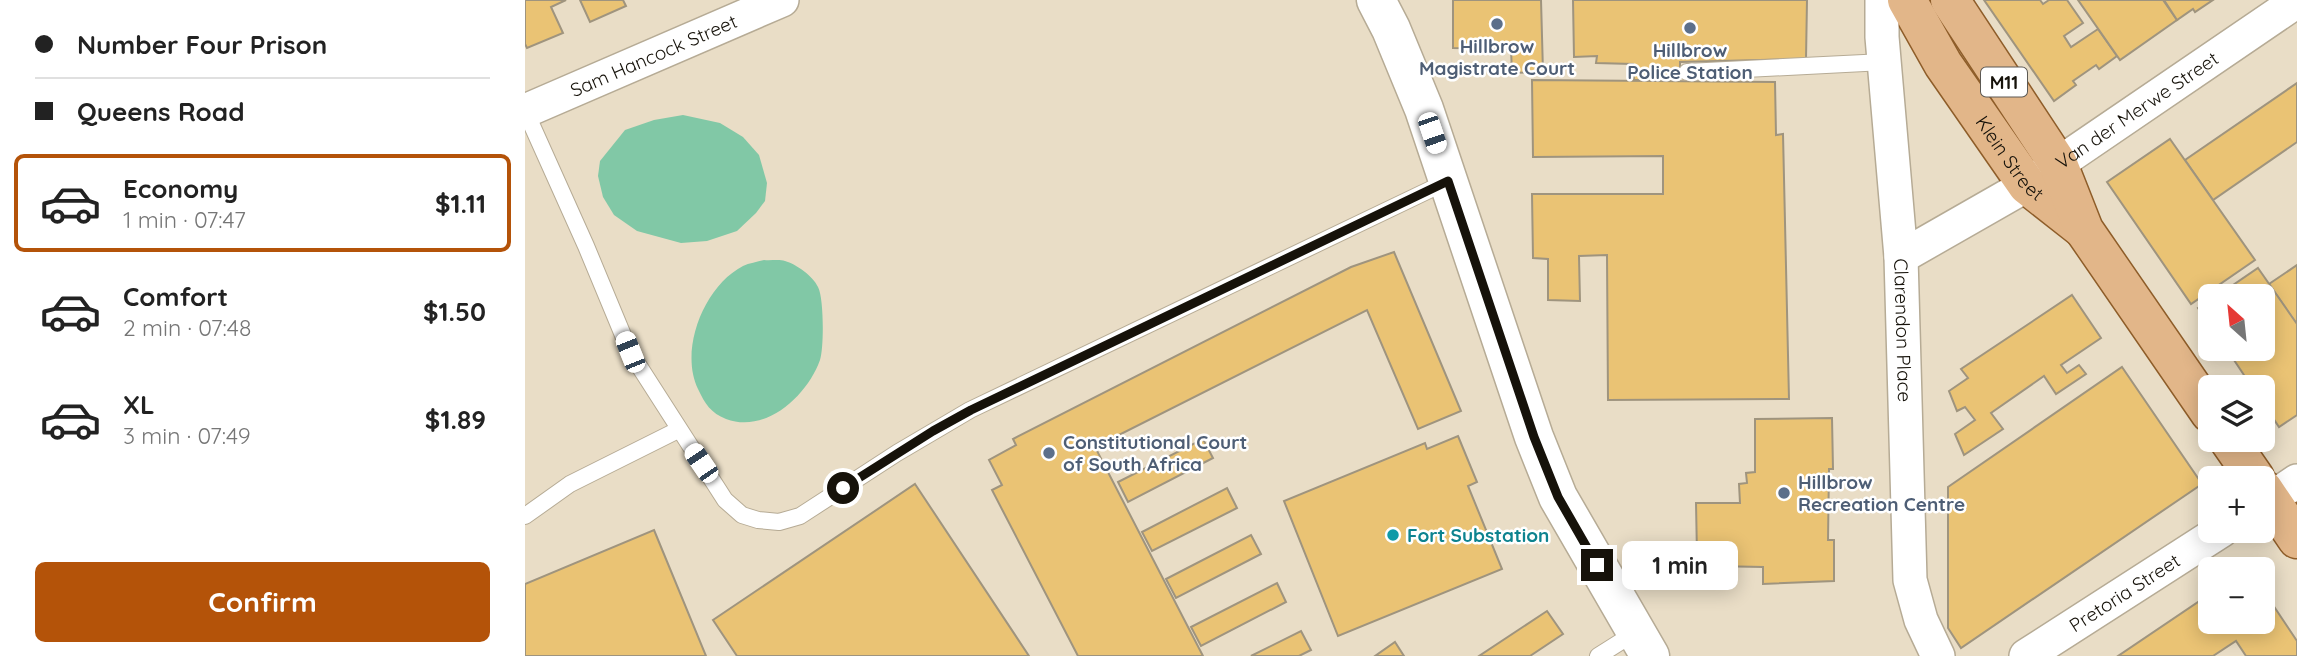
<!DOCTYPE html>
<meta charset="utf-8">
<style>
body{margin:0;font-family:Quicksand,sans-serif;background:#f2f2f2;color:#222;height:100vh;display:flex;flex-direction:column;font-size:26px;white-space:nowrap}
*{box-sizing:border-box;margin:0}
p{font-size:23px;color:#767676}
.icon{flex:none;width:38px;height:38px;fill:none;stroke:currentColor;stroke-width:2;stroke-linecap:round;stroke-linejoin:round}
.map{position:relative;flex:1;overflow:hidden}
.panel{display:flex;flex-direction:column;background:#fff;width:525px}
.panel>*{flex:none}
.hud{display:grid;align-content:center;height:154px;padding:0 35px;background:#fff}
.needle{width:46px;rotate:333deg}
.controls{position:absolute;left:1673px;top:284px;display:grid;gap:14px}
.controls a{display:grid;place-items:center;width:77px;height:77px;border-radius:10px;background:#fff;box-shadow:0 4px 18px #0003;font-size:35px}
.end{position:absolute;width:32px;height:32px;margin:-16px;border:9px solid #16120a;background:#fff;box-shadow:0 0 0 4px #fff}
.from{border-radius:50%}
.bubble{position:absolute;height:49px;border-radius:10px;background:#fff;box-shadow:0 4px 18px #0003;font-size:23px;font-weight:700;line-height:49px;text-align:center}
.car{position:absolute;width:21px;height:42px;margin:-21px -10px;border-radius:9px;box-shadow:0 0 5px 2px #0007;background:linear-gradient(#fff 24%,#345 0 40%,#fff 0 76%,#345 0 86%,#fff 0)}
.hud b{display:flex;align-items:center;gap:24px;height:66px;font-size:26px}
.hud b+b{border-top:2px solid #e0e0e0}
.hud i{width:18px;height:18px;background:#222}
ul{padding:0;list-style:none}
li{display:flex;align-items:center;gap:21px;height:98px;margin:0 14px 10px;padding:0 21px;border:4px solid transparent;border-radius:10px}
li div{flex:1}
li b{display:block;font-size:26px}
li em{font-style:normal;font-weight:700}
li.selected{border-color:#b45309}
li>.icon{width:63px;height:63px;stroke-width:1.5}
.primary-button{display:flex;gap:14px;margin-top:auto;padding:14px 35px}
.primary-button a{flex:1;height:80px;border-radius:10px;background:#b45309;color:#fff;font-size:28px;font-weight:700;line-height:80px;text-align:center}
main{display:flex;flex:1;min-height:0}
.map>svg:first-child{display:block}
.green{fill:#81c8a6}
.building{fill:#eac374;stroke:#9f947e;stroke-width:2}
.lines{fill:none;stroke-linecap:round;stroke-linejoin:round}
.service-casing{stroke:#b6ab95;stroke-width:18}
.minor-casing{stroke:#b6ab95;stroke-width:36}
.tertiary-casing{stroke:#b6ab95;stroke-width:41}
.primary-casing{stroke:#8e5d29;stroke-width:41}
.service{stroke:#fff;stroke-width:16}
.minor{stroke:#fff;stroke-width:33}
.tertiary{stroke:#fff;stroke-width:38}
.primary{stroke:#e2b689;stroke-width:38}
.route{stroke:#16120a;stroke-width:9}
.service-dot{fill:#5c6f8a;stroke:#fff;stroke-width:2.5}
.culture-dot{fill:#0f9aa8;stroke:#fff;stroke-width:2.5}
.labels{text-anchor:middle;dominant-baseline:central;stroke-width:5;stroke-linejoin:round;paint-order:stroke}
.shield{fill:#fff;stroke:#5c5954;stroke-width:2}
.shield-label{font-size:18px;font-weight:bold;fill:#16120a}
.service-label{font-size:19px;font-weight:bold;fill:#4e5e75;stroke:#fff}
.street-label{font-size:19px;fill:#16120a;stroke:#fff}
.culture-label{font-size:19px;font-weight:bold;fill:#0d838f;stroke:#fff;text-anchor:start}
</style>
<main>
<section class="panel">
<div class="hud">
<b><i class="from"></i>Number Four Prison</b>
<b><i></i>Queens Road</b>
</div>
<ul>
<li class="selected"><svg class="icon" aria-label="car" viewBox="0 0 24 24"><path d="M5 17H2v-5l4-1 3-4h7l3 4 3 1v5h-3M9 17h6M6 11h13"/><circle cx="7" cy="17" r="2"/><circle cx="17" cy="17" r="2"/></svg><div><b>Economy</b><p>1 min · 07:47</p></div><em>$1.11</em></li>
<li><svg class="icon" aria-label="car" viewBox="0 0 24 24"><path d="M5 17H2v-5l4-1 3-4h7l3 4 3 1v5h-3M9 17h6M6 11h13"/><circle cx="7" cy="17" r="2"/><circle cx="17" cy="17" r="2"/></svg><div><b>Comfort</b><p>2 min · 07:48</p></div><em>$1.50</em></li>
<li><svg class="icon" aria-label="car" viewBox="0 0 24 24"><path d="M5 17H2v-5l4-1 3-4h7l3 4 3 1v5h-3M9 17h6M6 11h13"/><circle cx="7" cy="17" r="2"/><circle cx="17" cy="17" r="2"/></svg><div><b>XL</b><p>3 min · 07:49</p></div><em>$1.89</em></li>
</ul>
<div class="primary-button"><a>Confirm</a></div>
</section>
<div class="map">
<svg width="1772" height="656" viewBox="0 0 1772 656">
<rect width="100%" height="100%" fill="#e9ddc6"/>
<g class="green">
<path d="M 158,115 L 195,123 L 218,137 L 234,155 L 242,183 L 240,201 L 231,213 L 212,231 L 182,241 L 156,243 L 112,231 L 89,215 L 78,197 L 73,176 L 75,161 L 100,130 L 129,120 Z"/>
<path d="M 239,260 C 245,261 254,259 260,261 C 271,264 288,276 293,287 C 299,298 299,348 295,360 C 282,396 241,434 201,419 C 186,413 180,404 173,389 C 154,350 179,286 218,266 C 224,263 232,262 239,260 Z"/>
</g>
<g class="building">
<path d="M 0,0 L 41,0 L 26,7 L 38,33 L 2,48 L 0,44 Z"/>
<path d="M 55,0 L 98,0 L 101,6 L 65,22 Z"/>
<path d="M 928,0 L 1016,0 L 1018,72 L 987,73 L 986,49 L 928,48 Z"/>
<path d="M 1048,0 L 1282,0 L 1281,59 L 1155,62 L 1155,80 L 1109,80 L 1108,64 L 1071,63 L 1072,56 L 1049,57 Z"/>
<path d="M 1459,0 L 1515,0 L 1518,4 L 1524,0 L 1542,0 L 1558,23 L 1539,36 L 1546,47 L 1573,29 L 1592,56 L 1574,69 L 1571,65 L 1548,81 L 1551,85 L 1529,101 Z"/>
<path d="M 1553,0 L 1638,0 L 1652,20 L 1595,60 Z"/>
<path d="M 1639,0 L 1688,0 L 1670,12 L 1668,9 L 1652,20 Z"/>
<path d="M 1007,80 L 1250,82 L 1251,135 L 1258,134 L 1264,399 L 1083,400 L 1082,255 L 1054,256 L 1055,301 L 1023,300 L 1023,259 L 1008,258 L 1007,194 L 1138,194 L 1138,156 L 1008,157 Z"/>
<path d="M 1772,83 L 1772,142 L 1688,200 L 1660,160 Z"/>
<path d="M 1645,139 L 1730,260 L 1666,304 L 1582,182 Z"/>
<path d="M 869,252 L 936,411 L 893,429 L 842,310 L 570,447 L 678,656 L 553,656 L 467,490 L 477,485 L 464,460 L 491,445 L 488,439 L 826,267 Z"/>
<path d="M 1772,265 L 1772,325 L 1744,284 Z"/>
<path d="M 1733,268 L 1772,324 L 1772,415 L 1754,427 L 1738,403 L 1738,387 L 1727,387 L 1701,348 L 1738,348 L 1738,296 L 1692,296 Z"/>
<path d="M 1547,295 L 1576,338 L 1536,365 L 1542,373 L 1554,365 L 1561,374 L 1531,394 L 1519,376 L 1466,413 L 1478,429 L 1439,455 L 1430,434 L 1450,420 L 1440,407 L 1432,411 L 1424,391 L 1443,378 L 1436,369 Z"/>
<path d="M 1685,300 L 1685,326 L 1673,308 Z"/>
<path d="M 1597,367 L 1677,484 L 1436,648 L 1423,628 L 1423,487 Z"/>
<path d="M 1307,418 L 1308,469 L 1304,469 L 1303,540 L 1309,540 L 1309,581 L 1238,584 L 1238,567 L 1186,566 L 1186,554 L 1172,555 L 1171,503 L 1215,503 L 1214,484 L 1222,483 L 1221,473 L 1230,472 L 1230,419 Z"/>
<path d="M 933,436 L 952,482 L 943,486 L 977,569 L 813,636 L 759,501 L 900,443 L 902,449 Z"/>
<path d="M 678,439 L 688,458 L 603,502 L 593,482 Z"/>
<path d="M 390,484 L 504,656 L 212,656 L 188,620 Z"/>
<path d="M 702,488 L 712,508 L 627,551 L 617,532 Z"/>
<path d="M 129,530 L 181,656 L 0,656 L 0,584 Z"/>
<path d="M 726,535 L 736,554 L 651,598 L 641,579 Z"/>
<path d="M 752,583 L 761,602 L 676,646 L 666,627 Z"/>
<path d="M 1738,590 L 1772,641 L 1772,656 L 1721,656 L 1711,641 L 1688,656 L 1593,656 L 1685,594 L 1685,621 L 1738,621 Z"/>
<path d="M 1022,611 L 1038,634 L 1005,656 L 954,656 Z"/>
<path d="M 776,631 L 786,650 L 774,656 L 726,656 Z"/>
<path d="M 870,642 L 879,656 L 850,656 Z"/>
</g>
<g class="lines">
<defs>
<g id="service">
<path d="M 1162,72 L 1359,62"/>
<path d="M 0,110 L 61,246 L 105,352 L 200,500 L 217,515 L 233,520 L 254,522 L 275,516 L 372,453 L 445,410 L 923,181"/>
<path d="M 0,516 L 45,484 L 153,430"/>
<path d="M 1073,656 L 1111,632"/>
</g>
<g id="minor">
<path id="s1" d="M 1357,0 L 1357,37 L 1376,257 L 1385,580 L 1396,620 L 1413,656"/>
<path id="s2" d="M 0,111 L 257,0"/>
<path id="s3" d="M 1376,257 L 1502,185 L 1772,1"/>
<path d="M 1738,504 L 1772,481"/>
<path id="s4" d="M 1501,656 L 1697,530"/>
</g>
<path id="tertiary" d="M 851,0 L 866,29 L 899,109 L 1009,437 L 1033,497 L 1125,656"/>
<g id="primary">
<path id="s5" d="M 1382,0 L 1418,64 L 1502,185 L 1558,229"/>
<path d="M 1425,0 L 1533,164 L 1559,230 L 1685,413"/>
<path d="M 1703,439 L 1730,478"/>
<path d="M 1738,489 L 1772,539"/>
</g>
</defs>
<use href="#service" class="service-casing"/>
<use href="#minor" class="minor-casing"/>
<use href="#tertiary" class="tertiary-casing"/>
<use href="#primary" class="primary-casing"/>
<use href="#service" class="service"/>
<use href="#minor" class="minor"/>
<use href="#tertiary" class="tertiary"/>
<use href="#primary" class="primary"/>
</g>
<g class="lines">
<path class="route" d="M 318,488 L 408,431 L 446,410 L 923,181 L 1009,437 L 1033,497 L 1072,565"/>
</g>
<g class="service-dot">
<circle cx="972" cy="24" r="7"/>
<circle cx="1165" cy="28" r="7"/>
<circle cx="524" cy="453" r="7"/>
<circle cx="1259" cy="493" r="7"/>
</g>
<circle class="culture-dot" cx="868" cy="535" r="7"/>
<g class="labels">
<rect class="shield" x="1456" y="67.5" width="46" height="29" rx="5"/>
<g class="shield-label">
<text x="1479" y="82">M11</text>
</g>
<g class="service-label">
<text x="972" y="46">Hillbrow<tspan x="972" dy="22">Magistrate Court</tspan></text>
<text x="1165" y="50">Hillbrow<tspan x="1165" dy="22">Police Station</tspan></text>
<text x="538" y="442" text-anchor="start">Constitutional Court<tspan x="538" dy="22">of South Africa</tspan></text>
<text x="1273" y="482" text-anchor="start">Hillbrow<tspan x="1273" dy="22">Recreation Centre</tspan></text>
</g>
<g class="street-label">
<text stroke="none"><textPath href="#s2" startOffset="140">Sam Hancock Street</textPath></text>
<text stroke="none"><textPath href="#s3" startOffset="278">Van der Merwe Street</textPath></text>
<text stroke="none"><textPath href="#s5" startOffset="189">Klein Street</textPath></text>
<text stroke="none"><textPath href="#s1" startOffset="331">Clarendon Place</textPath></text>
<text stroke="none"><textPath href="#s4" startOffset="117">Pretoria Street</textPath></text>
</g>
<g class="culture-label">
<text x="882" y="535">Fort Substation</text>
</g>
</g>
</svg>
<div class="controls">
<a><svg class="needle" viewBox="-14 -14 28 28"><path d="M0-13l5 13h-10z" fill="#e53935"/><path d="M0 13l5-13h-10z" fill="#767676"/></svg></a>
<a><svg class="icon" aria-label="layers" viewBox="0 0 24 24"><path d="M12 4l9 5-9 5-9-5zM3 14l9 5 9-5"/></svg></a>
<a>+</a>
<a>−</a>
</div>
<i class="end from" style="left:318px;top:488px"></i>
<i class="end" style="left:1072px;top:565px"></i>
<div class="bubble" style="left:1097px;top:541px;width:116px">1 min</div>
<i class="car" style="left:907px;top:133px;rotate:161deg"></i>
<i class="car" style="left:105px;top:352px;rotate:338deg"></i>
<i class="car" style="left:176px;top:463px;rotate:326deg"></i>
</div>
</main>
